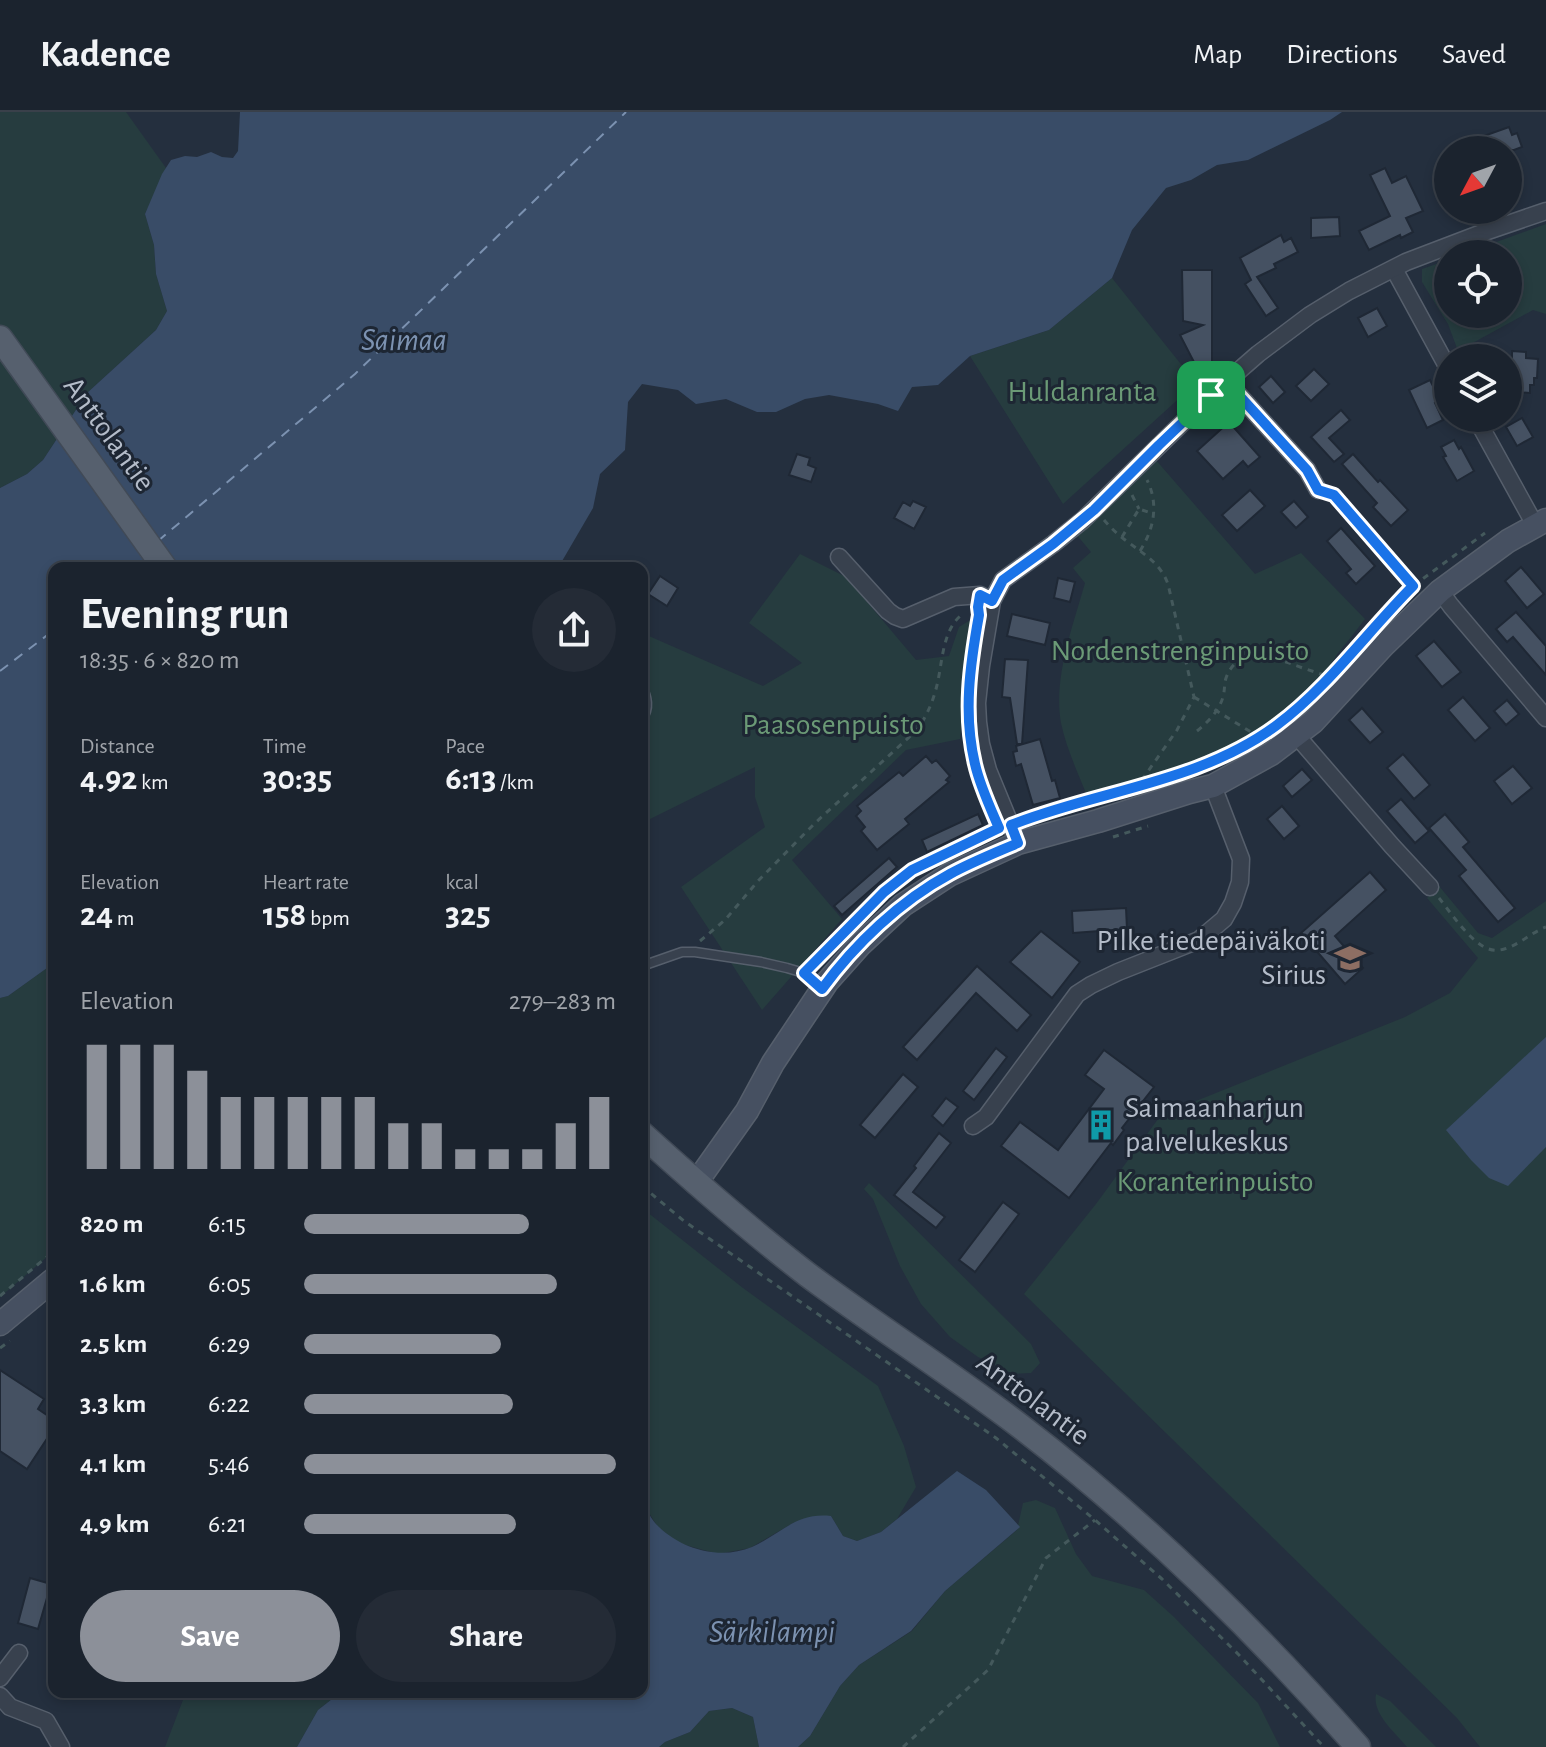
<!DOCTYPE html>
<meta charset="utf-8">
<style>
body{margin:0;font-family:"Alegreya Sans",sans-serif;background:#242b36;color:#f1f3f6;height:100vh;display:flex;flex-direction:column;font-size:30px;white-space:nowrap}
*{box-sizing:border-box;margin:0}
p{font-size:26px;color:#a0a4aa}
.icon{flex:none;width:44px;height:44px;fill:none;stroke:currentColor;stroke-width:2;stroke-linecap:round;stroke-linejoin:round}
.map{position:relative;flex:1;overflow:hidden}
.sheet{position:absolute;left:48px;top:450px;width:600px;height:1136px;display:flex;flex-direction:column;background:#1b232e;border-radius:16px;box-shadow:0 4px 12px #0003,0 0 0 2px #39404a}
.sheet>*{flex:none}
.needle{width:52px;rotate:229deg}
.controls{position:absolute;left:1434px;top:24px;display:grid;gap:16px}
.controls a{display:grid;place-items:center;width:88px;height:88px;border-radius:50%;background:#1b232e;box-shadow:0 4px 12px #0003,0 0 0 2px #39404a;font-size:40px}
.pin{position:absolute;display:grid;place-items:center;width:68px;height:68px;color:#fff;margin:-34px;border-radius:16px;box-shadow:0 4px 12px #0006}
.round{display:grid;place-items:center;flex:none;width:84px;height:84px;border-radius:42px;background:#242b36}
.head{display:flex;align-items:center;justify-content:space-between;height:136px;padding:0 32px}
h1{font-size:44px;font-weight:700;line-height:60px}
.stats{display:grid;grid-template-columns:repeat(3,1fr);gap:12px;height:136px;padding:8px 32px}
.stats div{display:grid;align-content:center}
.stats b{font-size:34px;font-weight:700}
.stats small{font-size:22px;font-weight:400}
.stats p{font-size:22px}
.chart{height:224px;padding:16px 32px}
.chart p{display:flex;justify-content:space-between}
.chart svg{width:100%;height:144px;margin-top:8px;stroke:#8c9099;stroke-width:6}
.primary-button{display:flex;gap:16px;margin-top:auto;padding:16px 32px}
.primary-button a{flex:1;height:92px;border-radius:48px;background:#8c9099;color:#fff;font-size:32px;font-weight:700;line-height:92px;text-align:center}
.primary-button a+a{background:#242b36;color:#f1f3f6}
ul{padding:0 32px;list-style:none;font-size:26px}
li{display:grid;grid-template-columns:128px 96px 1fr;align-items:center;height:60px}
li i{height:20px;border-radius:10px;background:#8c9099}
header{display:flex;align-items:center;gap:48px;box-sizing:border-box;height:112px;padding:0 40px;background:#1b232e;border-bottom:2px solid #39404a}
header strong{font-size:38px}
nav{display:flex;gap:44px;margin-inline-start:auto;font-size:28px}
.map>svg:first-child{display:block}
</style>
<header>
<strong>Kadence</strong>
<nav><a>Map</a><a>Directions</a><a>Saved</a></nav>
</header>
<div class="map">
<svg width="1546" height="1635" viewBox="0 0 1546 1635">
<rect width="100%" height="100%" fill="#242f3e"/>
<g fill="#263c3f">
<polygon points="0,0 126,0 166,56 145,102 154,133 156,162 167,199 156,218 87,281 43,348 27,362 0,376"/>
<polygon points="1546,112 1546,202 1533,198 1458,239 1448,212 1422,170 1422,157 1448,148 1448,202 1508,202 1508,142 1463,142"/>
<polygon points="1112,166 1196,271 1063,392 970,244 1049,218"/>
<path d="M 1155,347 L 1255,462 L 1301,441 L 1365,507 C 1356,519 1347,530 1338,541 C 1331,551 1326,563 1318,572 C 1253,640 1172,658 1086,681 C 1077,659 1066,635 1061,611 C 1053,566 1073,514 1085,471 L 1073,456 L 1091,440 L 1076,422 Z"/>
<polygon points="800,442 846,465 916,548 949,544 959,515 972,507 960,627 906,638 792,748 842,807 762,898 681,775 765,715 755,685 755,655 646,709 642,704 642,521 763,574 802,551 749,511"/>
<polygon points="1439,774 1478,821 1492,826 1546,789 1546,1635 1480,1635 1457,1606 1024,1182 1096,1092 1161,1003 1405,905 1450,881 1478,846 1427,786"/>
<polygon points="54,851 54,1139 0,1185 0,886 8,884"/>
<polygon points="869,1071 1031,1232 1040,1251 1031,1261 1013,1262 978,1245 950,1225 921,1192 900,1154 873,1087 864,1077"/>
<polygon points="642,1096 743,1176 878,1274 904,1334 916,1375 897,1407 881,1420 857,1429 843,1424 831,1404 793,1411 750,1436 718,1442 678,1431 657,1414 642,1389"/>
<polygon points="1036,1388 1055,1396 1076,1442 1092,1464 1144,1478 1174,1505 1258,1591 1280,1635 798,1635 810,1624 840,1574 859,1553 912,1519 945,1479 1017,1418 1023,1391"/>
<polygon points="186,1580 341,1580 318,1598 297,1635 165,1635"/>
<path d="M 1376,1582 L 1390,1589 L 1436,1635 L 1407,1635 C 1395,1620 1372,1602 1376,1582 Z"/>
<polygon points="732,1596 753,1605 759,1635 659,1635 665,1630 690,1620 709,1599"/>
</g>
<g fill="#394c67">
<polygon points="240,0 1342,0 1330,8 1248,48 1217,53 1191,68 1166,76 1132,118 1112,166 1049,218 970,244 938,273 912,275 898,299 878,292 829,283 805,287 776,300 757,300 726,287 696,292 678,278 642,272 628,290 625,338 600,362 593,396 558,456 54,456 54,851 8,884 0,886 0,376 27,362 43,348 87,281 156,218 167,199 156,162 154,133 145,102 162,62 171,48 185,44 197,45 211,40 222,45 233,46 238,39"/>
<polygon points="1546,925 1546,1035 1508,1074 1489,1066 1471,1048 1446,1018"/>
<path d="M 957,1359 L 986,1378 L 1020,1415 L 945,1479 L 911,1519 L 859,1553 L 840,1574 L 810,1624 L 798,1635 L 759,1635 L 753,1605 L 732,1596 L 709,1599 L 690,1620 L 665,1630 L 659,1635 L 297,1635 L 318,1598 L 341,1580 L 642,1580 L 642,1389 C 647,1398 652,1409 659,1415 C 683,1438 721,1448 752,1435 C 781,1422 796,1400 831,1404 L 843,1424 L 857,1429 L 881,1420 Z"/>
</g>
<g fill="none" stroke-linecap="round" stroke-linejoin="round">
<g stroke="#7c92b1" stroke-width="2" stroke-dasharray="10 8" stroke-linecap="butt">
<polyline points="158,429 355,262 626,0"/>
<polyline points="127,456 141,444"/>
<polyline points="0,559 54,518"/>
</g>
</g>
<g fill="#455162" stroke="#1f2835" stroke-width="2">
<polygon points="1509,15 1512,23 1517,21 1522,35 1514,38 1451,38 1450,36"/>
<polygon points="1385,56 1392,71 1406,64 1423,99 1406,106 1413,120 1401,126 1400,123 1369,138 1359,119 1390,104 1370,63"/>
<polygon points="1339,105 1340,124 1311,126 1311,106"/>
<polygon points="1281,123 1284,130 1291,126 1298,140 1274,152 1276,156 1257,165 1278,196 1266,204 1245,172 1251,168 1240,146"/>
<polygon points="1182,158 1212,158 1212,250 1196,254 1180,223 1203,213 1183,209"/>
<polygon points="1377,196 1387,214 1368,225 1358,206"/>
<polygon points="1512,239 1526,240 1526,246 1538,247 1537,266 1534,266 1534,273 1530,273 1530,281 1515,280 1512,275 1508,278 1508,253 1512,253"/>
<polygon points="1314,257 1329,272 1311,289 1296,274"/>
<polygon points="1271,264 1285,280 1273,291 1259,275"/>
<polygon points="1430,268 1440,288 1435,291 1443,308 1427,316 1409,278"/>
<polygon points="1341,298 1350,308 1329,326 1344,342 1334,350 1311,325"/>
<polygon points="1522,306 1533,325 1517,334 1506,315"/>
<polygon points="1229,310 1260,345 1248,355 1243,349 1223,367 1197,339"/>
<polygon points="1454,328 1459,337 1461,335 1474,359 1457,369 1443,345 1446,344 1441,335"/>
<polygon points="797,342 810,346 808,353 816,356 811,370 789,363"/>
<polygon points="1353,342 1378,370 1380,368 1408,398 1391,414 1373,395 1377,391 1342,352"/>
<polygon points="1250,378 1265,394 1237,419 1222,403"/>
<polygon points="913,389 926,395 914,417 894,406 903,390 910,394"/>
<polygon points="1294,389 1308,405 1296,416 1281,400"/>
<polygon points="1341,416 1375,454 1356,472 1346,461 1351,457 1327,429"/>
<polygon points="1521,455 1544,482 1527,496 1505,469"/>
<polygon points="660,464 678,476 667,494 648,482"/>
<polygon points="1058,466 1075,470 1070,490 1054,486"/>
<polygon points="1516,500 1546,534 1546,563 1513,525 1507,530 1496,517"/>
<polygon points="1012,502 1050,511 1045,533 1007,524"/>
<polygon points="1434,529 1461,560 1442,575 1416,544"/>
<polygon points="1005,547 1028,548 1022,632 1017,632 1010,586 1002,585"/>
<polygon points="1463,585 1490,616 1475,629 1448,598"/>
<polygon points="1507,588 1519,602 1506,613 1494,599"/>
<polygon points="1362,596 1383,620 1370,631 1349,608"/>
<polygon points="1040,627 1052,669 1055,668 1060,686 1033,693 1021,652 1016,654 1013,640 1017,639 1016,634"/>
<polygon points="1403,642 1430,673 1414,687 1387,656"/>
<polygon points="926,644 932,651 936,648 950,664 946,668 949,670 905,707 909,712 877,738 861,719 865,715 856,704 861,699 857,694 899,660 903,664"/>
<polygon points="1513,654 1532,676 1512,692 1494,669"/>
<polygon points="1302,657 1312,668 1292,685 1283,674"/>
<polygon points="1401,687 1429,719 1415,731 1387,699"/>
<polygon points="1282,694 1299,714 1284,727 1267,707"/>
<polygon points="978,702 983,713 927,740 922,728"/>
<polygon points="1445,702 1469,730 1463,735 1515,796 1498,810 1459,764 1466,758 1429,716"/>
<polygon points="889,746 897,755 842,803 834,794"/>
<polygon points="1370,760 1386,778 1335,824 1363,856 1345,872 1301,821"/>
<polygon points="1126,796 1127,817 1073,821 1072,799"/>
<polygon points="1041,819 1080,850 1052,886 1010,850"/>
<polygon points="977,854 1031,903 1017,919 976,881 917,948 903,935"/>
<polygon points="996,936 1007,945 974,988 963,979"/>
<polygon points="1104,938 1154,975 1122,1016 1124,1018 1113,1033 1111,1031 1069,1086 1001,1034 1020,1010 1058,1038 1104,977 1085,963"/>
<polygon points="903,962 918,975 875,1026 860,1013"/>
<polygon points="946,986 958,995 943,1014 932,1004"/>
<polygon points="939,1021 951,1031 913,1080 945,1105 936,1116 894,1083 916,1056 914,1054"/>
<polygon points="1003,1090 1019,1102 975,1160 959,1148"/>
<polygon points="0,1258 44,1287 38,1297 54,1308 54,1316 27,1357 0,1339"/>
<polygon points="30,1466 51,1472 38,1517 18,1511"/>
</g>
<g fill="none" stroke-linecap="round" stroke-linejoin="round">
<g stroke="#565f6c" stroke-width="11">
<g id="lane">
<path d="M 642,574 C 647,585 650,596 642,607"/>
<polyline points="642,854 682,840 695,840 761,850 787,856 804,861 821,877"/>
</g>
</g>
<g stroke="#565f6c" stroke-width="19">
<g id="street">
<polyline points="1394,157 1448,256"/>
<polyline points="1226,269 1307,358 1318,378"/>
<polyline points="1476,306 1535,413"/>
<polyline points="839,445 888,499 895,504 903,507 954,485 980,483 992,489"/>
<polyline points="1440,479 1451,494 1546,606"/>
<polyline points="1297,624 1392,734 1430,775"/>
<polyline points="1018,731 988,658 981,632 978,610 977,591 981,554 992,489 1003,468 1053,432 1083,408 1211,283 1258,242 1310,203 1349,179 1406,150 1482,121 1546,99"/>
<polyline points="973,1014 986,1005 1077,882 1091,873 1118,860 1199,828 1224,807 1233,791 1240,770 1241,747 1213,674"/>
<polyline points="0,1566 19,1541"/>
<polyline points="0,1584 10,1595 46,1609 61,1635"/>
</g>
</g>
<g stroke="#565f6c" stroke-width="25">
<g id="secondary">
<polyline points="696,1071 747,999 773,951 827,870 861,832 903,793 949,763 1018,731 1098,709 1189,680 1213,674 1271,642 1313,610 1383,534 1440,479 1508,429 1546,408"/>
<polyline points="0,1212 54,1167"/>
</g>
</g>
<g stroke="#414a57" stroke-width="27">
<g id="primary">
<polyline points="0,226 165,456"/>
<path d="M 642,1022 C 696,1071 751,1119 808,1163 C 878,1215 952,1262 1020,1314 C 1144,1409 1255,1518 1358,1635"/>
</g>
</g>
<g stroke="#44595c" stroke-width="3" stroke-dasharray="6 6" stroke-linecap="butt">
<polyline points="1331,382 1334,383 1413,474"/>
<polyline points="1132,383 1139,397"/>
<path d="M 1104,408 C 1111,416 1119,424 1128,430 C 1145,443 1160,451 1168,472 L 1194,585 L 1177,618 L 1144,665 L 1143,674"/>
<polyline points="1122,425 1139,397 1154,402"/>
<path d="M 1140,439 C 1154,417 1159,392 1147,368"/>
<polyline points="1372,517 1413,474 1485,421"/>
<polyline points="1194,585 1259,625"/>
<polyline points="1286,606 1315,578"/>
<path d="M 1197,619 C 1208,610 1219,599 1223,585 C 1225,578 1224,572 1226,566 C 1237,535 1269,544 1292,552 C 1304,557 1317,560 1328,565"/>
<polyline points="1184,660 1216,648 1270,618"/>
<polyline points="1023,708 1104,683 1142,674"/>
<polyline points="1113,725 1148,714"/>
<path d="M 1439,786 C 1452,802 1478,843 1500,838 C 1517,835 1530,821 1546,815"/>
<polyline points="852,813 884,780 912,758 997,717"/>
<path d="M 700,829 L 725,808 L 758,769 L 815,711 L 917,618 C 926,605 932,592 936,577 C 943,552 941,517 964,501"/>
<polyline points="813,854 843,822"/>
<polyline points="642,1074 684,1109 996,1326 1095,1408 1162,1467 1239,1543 1324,1635"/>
<polyline points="0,1184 54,1139"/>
<polyline points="0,1236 10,1229"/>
<polyline points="903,1635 988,1558 1046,1446 1095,1408"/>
</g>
<use href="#lane" stroke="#38414e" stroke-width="8"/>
<use href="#street" stroke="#38414e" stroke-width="16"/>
<use href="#secondary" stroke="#465061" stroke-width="22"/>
<use href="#primary" stroke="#56606e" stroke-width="24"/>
</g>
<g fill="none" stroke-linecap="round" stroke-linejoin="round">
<g stroke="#fff" stroke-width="16">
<path id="route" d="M 1226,269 L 1307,358 L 1318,378 L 1334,383 L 1413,474 C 1368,519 1328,575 1277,613 C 1199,671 1099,678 1011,713 L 1018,731 C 995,741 972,750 950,762 C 900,789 855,832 822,877 L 804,861 L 884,780 L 912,758 L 999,716 C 990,695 980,674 975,652 C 963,602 970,553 979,503 L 978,495 L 980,483 L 992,489 L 1003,468 L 1053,432 L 1094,398 L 1159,333 Z"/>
</g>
<use href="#route" stroke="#1a73e8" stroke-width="10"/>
</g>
<defs>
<g id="school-bare" transform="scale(2.4)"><path d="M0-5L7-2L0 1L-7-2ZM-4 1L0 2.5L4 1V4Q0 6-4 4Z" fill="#8d6e63" stroke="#1d2633" stroke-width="2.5" paint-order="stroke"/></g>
<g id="building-bare" transform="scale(2.4)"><path d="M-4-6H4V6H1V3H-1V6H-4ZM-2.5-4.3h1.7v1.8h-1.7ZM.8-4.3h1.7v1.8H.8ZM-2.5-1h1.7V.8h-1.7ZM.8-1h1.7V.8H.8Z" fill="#0f9aa8" stroke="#1d2633" stroke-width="2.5" paint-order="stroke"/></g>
</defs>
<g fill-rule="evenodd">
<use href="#school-bare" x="1350" y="846"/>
<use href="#building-bare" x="1101" y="1013"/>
</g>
<g text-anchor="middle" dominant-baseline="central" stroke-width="6" stroke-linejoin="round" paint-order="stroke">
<g font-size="30" fill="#6b9a76" stroke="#1d2633">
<text x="1082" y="280">Huldanranta</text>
<text x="1180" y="539">Nordenstrenginpuisto</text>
<text x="833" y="613">Paasosenpuisto</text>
<text x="1215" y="1070">Koranterinpuisto</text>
</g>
<g font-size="30" fill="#b4bcc9" stroke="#1d2633">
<text transform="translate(109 322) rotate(54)">Anttolantie</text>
<text transform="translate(1033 1287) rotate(37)">Anttolantie</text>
</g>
<g font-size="30" fill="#b4bcc9" stroke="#1d2633" text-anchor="end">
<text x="1326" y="829">Pilke tiedepäiväkoti<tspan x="1326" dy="34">Sirius</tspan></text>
<text x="1125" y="996" text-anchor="start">Saimaanharjun<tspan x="1125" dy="34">palvelukeskus</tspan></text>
</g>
<g font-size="32" font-style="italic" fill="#7c92b1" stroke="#1d2633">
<text x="404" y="228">Saimaa</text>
<text x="772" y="1520">Särkilampi</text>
</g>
</g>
</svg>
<div class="controls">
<a><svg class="needle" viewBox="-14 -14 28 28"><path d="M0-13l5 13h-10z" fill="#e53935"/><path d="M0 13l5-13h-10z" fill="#a0a4aa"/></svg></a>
<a><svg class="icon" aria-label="locate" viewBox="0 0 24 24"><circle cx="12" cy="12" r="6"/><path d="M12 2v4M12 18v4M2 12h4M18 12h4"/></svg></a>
<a><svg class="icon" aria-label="layers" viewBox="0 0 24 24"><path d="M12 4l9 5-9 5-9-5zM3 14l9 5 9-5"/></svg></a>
</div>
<div class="pin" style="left:1211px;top:283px;background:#1e9e55"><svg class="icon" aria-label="arrive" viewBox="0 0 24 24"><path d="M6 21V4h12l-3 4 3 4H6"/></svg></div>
<section class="sheet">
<div class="head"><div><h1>Evening run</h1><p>18:35 · 6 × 820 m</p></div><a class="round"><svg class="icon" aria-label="share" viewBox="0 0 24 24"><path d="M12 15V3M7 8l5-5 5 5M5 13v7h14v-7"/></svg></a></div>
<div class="stats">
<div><p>Distance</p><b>4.92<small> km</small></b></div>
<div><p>Time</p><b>30:35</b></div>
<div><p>Pace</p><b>6:13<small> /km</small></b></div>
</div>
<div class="stats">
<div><p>Elevation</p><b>24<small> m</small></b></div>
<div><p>Heart rate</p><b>158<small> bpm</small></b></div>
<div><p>kcal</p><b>325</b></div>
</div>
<div class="chart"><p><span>Elevation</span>279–283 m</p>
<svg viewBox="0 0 160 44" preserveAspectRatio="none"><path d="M5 44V6M15 44V6M25 44V6M35 44V14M45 44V22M55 44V22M65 44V22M75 44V22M85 44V22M95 44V30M105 44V30M115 44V38M125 44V38M135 44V38M145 44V30M155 44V22"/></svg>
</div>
<ul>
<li><b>820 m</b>6:15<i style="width:72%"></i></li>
<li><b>1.6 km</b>6:05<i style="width:81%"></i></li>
<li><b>2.5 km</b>6:29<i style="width:63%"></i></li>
<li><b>3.3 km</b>6:22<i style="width:67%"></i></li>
<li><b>4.1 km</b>5:46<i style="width:100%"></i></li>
<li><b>4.9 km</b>6:21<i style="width:68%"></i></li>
</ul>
<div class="primary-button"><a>Save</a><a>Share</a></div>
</section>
</div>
